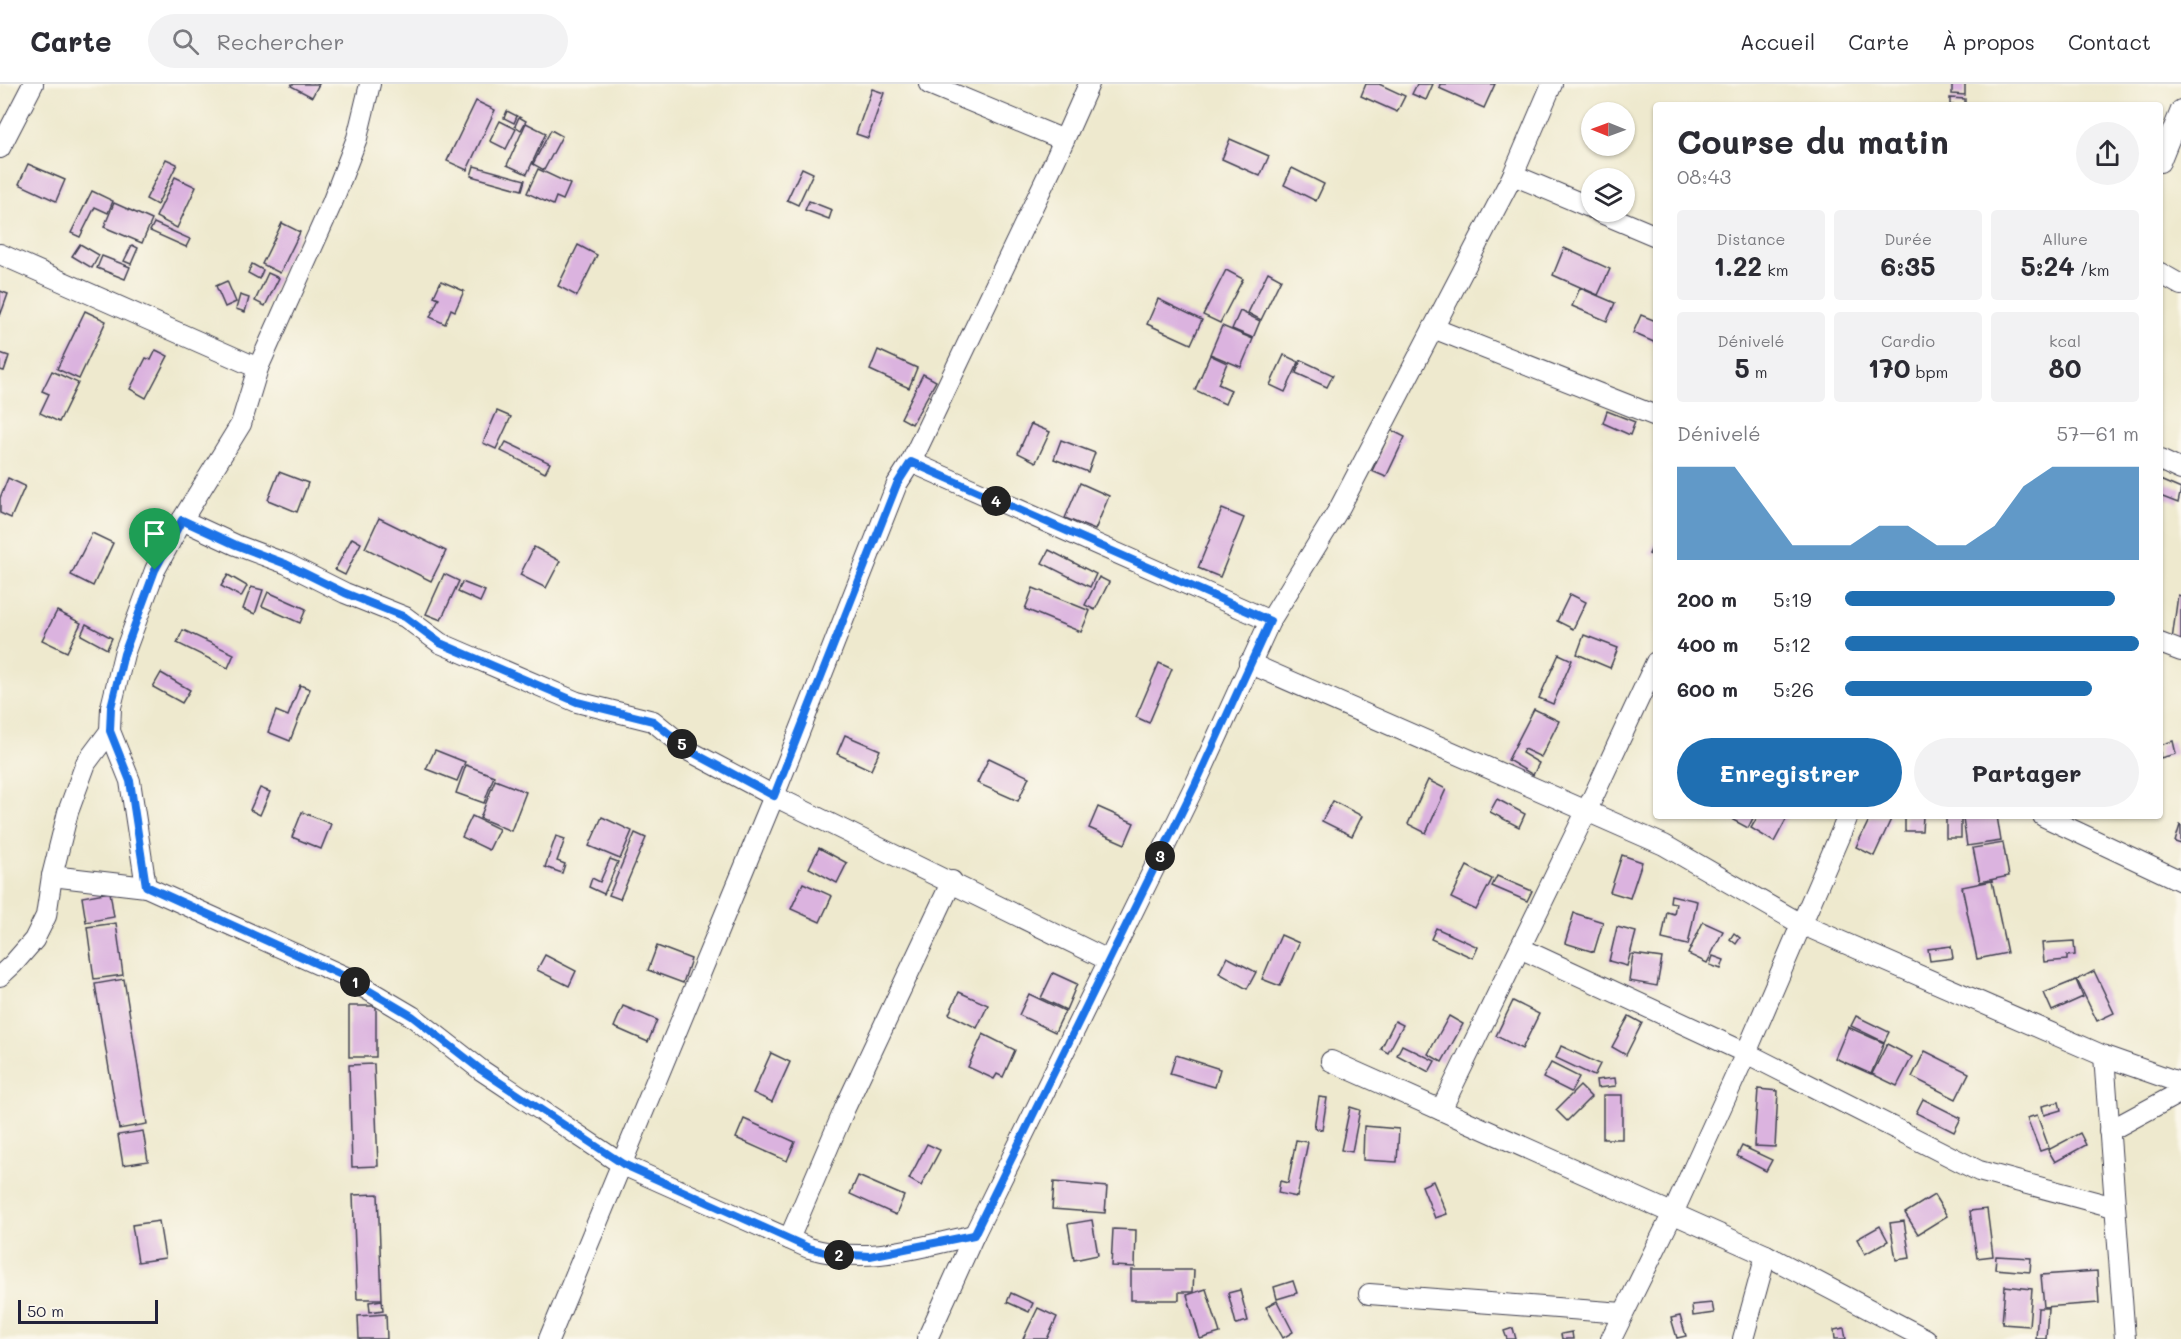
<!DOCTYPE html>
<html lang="fr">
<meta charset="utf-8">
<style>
body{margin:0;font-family:Mali,sans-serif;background:#f2f2f3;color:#2b2b33;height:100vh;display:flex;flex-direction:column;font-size:22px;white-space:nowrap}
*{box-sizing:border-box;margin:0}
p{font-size:20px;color:#7c7c81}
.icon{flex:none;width:33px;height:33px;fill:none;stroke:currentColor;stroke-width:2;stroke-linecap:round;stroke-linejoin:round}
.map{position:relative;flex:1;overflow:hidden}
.side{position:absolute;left:1653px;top:18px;width:510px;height:717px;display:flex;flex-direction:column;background:#fff;border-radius:6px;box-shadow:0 2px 4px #0004}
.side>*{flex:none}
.needle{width:39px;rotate:271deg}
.buttons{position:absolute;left:1581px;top:18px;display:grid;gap:12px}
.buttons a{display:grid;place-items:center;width:54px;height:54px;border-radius:50%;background:#fff;box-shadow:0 2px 4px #0004;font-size:30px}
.scale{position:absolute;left:18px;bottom:15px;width:140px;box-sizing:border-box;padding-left:6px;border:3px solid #22223b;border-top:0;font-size:16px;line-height:21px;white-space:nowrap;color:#22223b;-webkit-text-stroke:4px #fbf7ec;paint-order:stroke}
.pin{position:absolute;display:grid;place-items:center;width:51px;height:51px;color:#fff;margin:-62px -26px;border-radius:50% 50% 50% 0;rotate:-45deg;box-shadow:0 0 6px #0007}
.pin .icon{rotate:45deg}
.km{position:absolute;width:30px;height:30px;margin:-15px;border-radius:50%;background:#222;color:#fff;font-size:16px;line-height:30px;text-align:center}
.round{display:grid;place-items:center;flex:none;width:63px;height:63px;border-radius:32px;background:#f2f2f3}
.summary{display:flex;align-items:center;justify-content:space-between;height:102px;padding:0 24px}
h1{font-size:33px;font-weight:800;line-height:45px}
.stats{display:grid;grid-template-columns:repeat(3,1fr);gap:9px;height:102px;padding:6px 24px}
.stats div{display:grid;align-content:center;border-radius:6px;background:#f2f2f3;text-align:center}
.stats b{font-size:26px;font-weight:800}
.stats small{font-size:16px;font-weight:400}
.stats p{font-size:16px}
.chart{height:168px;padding:12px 24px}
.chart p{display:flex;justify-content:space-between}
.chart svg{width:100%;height:108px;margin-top:6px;fill:#1f6fb2;opacity:.7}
.primary-button{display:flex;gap:12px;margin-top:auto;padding:12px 24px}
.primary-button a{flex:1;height:69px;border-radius:36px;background:#1f6fb2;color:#fff;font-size:24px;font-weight:800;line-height:69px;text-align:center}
.primary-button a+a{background:#f2f2f3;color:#2b2b33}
ul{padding:0 24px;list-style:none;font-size:20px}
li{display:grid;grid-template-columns:96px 72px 1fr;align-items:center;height:45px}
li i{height:15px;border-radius:8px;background:#1f6fb2}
header{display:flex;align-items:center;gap:36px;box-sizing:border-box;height:84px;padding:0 30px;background:#fff;border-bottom:2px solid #e1e1e2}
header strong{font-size:28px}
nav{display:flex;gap:33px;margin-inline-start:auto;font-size:21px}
.search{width:420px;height:54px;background:#f2f2f3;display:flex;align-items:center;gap:15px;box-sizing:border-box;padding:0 21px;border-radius:33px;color:#7c7c81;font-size:22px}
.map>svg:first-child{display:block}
</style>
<header>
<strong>Carte</strong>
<div class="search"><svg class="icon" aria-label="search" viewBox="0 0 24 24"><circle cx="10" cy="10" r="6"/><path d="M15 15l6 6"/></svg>Rechercher</div>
<nav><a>Accueil</a><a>Carte</a><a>À propos</a><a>Contact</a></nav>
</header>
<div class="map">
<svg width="2181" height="1255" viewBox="0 0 2181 1255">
<rect width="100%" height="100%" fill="#fbf7ec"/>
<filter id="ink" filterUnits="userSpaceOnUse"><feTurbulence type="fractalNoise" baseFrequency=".0167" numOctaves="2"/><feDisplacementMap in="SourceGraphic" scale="12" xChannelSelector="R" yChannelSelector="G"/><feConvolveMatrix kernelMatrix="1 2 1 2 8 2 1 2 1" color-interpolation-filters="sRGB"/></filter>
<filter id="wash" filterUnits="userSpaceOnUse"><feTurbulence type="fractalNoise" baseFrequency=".008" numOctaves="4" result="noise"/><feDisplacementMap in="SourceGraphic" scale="24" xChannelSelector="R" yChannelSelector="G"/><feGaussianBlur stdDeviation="1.35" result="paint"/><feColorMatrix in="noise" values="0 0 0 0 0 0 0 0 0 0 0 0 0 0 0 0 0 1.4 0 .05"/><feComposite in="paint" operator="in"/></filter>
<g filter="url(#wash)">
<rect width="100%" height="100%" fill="#eee9ce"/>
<g id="blocks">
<g fill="#dbb3df">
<polygon points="292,0 319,0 312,13 291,2"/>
<polygon points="1366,0 1379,0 1405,12 1397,28 1361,12"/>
<polygon points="1417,0 1433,0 1426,16 1412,10"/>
<polygon points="1440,0 1495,0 1484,24 1439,4"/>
<polygon points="1952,0 1965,0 1965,11 1952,10"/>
<polygon points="872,5 884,9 868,54 856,50"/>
<polygon points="1950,14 1965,15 1965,21 1950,21"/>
<polygon points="476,17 495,26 467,86 447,77"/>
<polygon points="507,27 517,32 514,39 504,34"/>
<polygon points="519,33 526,37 521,46 515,42"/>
<polygon points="500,37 516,45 506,65 490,57"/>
<polygon points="526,39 546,49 527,90 507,81"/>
<polygon points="551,46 562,52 544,86 533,80"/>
<polygon points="1230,55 1269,72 1260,92 1222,75"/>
<polygon points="166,75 177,80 157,121 146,115"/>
<polygon points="28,80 65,96 56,117 19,100"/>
<polygon points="474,82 525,96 522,106 471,92"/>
<polygon points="802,84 813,89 798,121 787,116"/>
<polygon points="1292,84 1324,100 1316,117 1284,101"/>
<polygon points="538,85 570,100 563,116 556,113 553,121 527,109"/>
<polygon points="175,93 196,103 177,144 156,133"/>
<polygon points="92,107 113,117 108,129 95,123 80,153 71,149"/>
<polygon points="809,117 832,126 829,135 805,126"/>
<polygon points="114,119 152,136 142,159 104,143"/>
<polygon points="154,139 190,155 186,163 150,147"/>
<polygon points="282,139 300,148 280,189 262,180"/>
<polygon points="80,160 99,171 92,184 72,172"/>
<polygon points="132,161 138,164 131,180 124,177"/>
<polygon points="578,161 597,171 577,212 558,202"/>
<polygon points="1564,164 1610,185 1598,211 1553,191"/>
<polygon points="102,172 130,183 125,195 97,184"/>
<polygon points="252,180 263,186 259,195 248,189"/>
<polygon points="1226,186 1243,195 1220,239 1203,231"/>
<polygon points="1268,188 1281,195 1261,236 1248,229"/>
<polygon points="268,189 279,194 265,222 255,217"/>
<polygon points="227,197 236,218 225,223 216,202"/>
<polygon points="441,197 464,207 455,227 451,225 445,240 430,233 439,214 434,212"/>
<polygon points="1580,204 1615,219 1607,237 1572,222"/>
<polygon points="0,207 8,210 0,232"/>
<polygon points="240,211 249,214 245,228 236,225"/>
<polygon points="1158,215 1202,236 1191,260 1147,240"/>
<polygon points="85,227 106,237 79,295 57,285"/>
<polygon points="1240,227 1260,237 1253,254 1232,245"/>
<polygon points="1641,231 1656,237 1656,259 1633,249"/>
<polygon points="1222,242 1253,255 1241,283 1210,270"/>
<polygon points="156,266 168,272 146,314 130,305 146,274 151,276"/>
<polygon points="878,266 917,284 909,304 870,286"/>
<polygon points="0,269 9,272 4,287 0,286"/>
<polygon points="1210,271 1227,279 1218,300 1231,306 1225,320 1195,306"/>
<polygon points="1284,271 1299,278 1285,308 1270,301"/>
<polygon points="1301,276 1333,291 1327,303 1296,289"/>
<polygon points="52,287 78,299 59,338 40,329 49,310 42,307"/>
<polygon points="923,290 936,297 912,340 901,334"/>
<polygon points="497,327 511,333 496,365 483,359"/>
<polygon points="1607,327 1635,338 1630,351 1603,339"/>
<polygon points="1031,340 1050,348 1036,378 1018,369"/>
<polygon points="1391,346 1405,353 1386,393 1372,387"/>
<polygon points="1061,356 1095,369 1088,388 1054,375"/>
<polygon points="506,358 550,379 545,389 501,367"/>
<polygon points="279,388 308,399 297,428 268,416"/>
<polygon points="8,394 25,402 11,434 0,429 0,414"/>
<polygon points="2160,396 2181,405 2178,419 2160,412"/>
<polygon points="1080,399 1109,412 1095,446 1065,434"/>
<polygon points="1222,425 1244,434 1220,493 1198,484"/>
<polygon points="379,434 446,467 431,497 365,464"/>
<polygon points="92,449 113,459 93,502 71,491"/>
<polygon points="352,454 361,459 345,491 335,486"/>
<polygon points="1656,455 1656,473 1649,470"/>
<polygon points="534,463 560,477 546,504 520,491"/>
<polygon points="1049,466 1096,490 1090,503 1042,479"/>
<polygon points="444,490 459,497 441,536 426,530"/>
<polygon points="228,491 247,502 241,513 221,502"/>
<polygon points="1099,493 1109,498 1095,526 1085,521"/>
<polygon points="462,498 485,507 480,518 458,508"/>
<polygon points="251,503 263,506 255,530 243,525"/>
<polygon points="1033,504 1090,527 1081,548 1025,525"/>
<polygon points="268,508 306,525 300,539 262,522"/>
<polygon points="1570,510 1586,518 1573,545 1557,537"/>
<polygon points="2178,511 2181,512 2181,557 2172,556"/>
<polygon points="57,527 81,539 67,568 42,556"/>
<polygon points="86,540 112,554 107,565 81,551"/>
<polygon points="183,546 234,570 228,584 177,559"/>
<polygon points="1584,551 1618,564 1610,584 1577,570"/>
<polygon points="1559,570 1572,576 1553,620 1539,614"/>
<polygon points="1159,579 1172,585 1149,639 1136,633"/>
<polygon points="161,589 190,606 182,619 153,603"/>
<polygon points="300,601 310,605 290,657 268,648 276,627 288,632"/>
<polygon points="1534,625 1559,637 1541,673 1524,665 1522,669 1539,679 1533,691 1508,676"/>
<polygon points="845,651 880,666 871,686 837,670"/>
<polygon points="2173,657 2176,670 2160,674 2160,661"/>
<polygon points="435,666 465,678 457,697 426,685"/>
<polygon points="989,674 1029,693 1018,717 977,699"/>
<polygon points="466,681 494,692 484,719 456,709"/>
<polygon points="495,696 526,708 511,747 480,734"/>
<polygon points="1428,696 1446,705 1426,749 1408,740"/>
<polygon points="260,704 270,708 260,731 250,726"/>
<polygon points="1497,715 1525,730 1519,743 1490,728"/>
<polygon points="1333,717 1362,732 1352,752 1322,737"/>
<polygon points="1098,723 1134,739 1125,760 1089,744"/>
<polygon points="302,728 331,740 321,765 292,753"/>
<polygon points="472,732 499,745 489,766 462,753"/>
<polygon points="1735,732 1754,732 1748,744 1733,736"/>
<polygon points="1758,732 1788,732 1774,758 1751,744"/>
<polygon points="1871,732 1892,733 1874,772 1856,763"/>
<polygon points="1905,732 1923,732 1922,747 1905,747"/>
<rect x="1946" y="732" width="15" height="22"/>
<polygon points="1974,732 1997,732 2001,757 1967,762 1963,734"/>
<polygon points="602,733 632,747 620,775 589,762"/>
<polygon points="2180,741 2181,741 2181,760 2175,758"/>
<polygon points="635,749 646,754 620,815 609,811"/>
<polygon points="556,752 565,755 557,777 565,780 562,789 545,783"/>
<polygon points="2003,759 2009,792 1980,798 1973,764"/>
<polygon points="819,764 847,779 837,799 809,784"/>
<polygon points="1622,771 1642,778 1630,814 1610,808"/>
<polygon points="610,775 618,778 604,810 589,803 592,794 600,798"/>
<polygon points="1467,782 1492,795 1476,826 1451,814"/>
<polygon points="1497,792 1532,807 1527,817 1492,802"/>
<polygon points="1992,797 2007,869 1977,875 1962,803"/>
<polygon points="803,799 832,812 820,838 791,825"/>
<polygon points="110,808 114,833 86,838 82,813"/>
<polygon points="1671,811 1697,817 1688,861 1662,855 1667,828 1674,830 1676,819 1670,818"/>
<polygon points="1574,829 1603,838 1594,868 1565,859"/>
<polygon points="1703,838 1723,847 1707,879 1688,870"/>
<polygon points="116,839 123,891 94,895 87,843"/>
<polygon points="1617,843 1636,848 1627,882 1609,877"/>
<polygon points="1436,844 1478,863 1473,874 1431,855"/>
<polygon points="1734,849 1740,854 1736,860 1730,855"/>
<polygon points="1281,851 1299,859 1280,902 1262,895"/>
<polygon points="2074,857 2075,871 2067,872 2067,876 2044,878 2042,859"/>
<polygon points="657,862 691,875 683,899 648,886"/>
<polygon points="1951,862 1953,874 1930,877 1928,865"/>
<polygon points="1633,870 1662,874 1657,902 1629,897"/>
<polygon points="545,871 576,887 569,902 537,886"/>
<polygon points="1713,872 1724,876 1721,885 1710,881"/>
<polygon points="1227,873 1256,888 1247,905 1219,889"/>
<polygon points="2094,887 2114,929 2097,937 2077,896"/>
<polygon points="1053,889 1077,900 1066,926 1041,914"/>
<polygon points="124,895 147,1040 119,1045 95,900"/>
<polygon points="2076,896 2083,913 2052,927 2044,909"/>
<polygon points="959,908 988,921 977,944 949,930"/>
<polygon points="1029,910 1065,927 1055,948 1019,931"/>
<polygon points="1513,917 1539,930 1522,965 1496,952"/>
<rect x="349" y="922" width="27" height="51"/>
<polygon points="623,922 657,936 648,958 614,943"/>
<polygon points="1449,932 1463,940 1442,978 1428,970"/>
<polygon points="1629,932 1642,939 1626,971 1612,963"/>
<polygon points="1856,932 1889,948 1884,958 1851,942"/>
<polygon points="1395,937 1403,941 1388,969 1381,965"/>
<polygon points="1848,943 1884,959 1871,990 1835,974"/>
<polygon points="983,950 1015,966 1003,993 997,990 994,995 968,983"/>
<polygon points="1887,960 1912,973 1897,1002 1872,990"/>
<polygon points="1402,961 1435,977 1429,988 1397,971"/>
<polygon points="1561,962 1600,980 1594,992 1556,974"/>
<polygon points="1925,967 1969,989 1956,1015 1912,993"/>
<polygon points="771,969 790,978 772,1018 753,1009"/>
<polygon points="1176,971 1220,985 1215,1003 1170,990"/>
<polygon points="1551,979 1579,993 1571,1008 1543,994"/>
<polygon points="374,980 378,1082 352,1083 349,981"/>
<polygon points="1615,994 1616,1002 1597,1004 1596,996"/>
<polygon points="1580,1002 1591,1013 1567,1037 1556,1026"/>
<polygon points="1758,1005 1778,1007 1775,1063 1754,1062"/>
<rect x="1603" y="1011" width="19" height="44"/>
<polygon points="1319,1013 1327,1014 1322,1046 1314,1044"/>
<polygon points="1923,1015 1961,1034 1954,1048 1916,1029"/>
<polygon points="2059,1018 2061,1026 2044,1031 2042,1022"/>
<polygon points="1350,1023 1360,1026 1352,1068 1341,1066"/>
<polygon points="2037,1031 2049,1064 2040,1067 2027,1034"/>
<polygon points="744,1035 795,1058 787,1077 736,1054"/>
<polygon points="1364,1042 1399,1045 1397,1078 1363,1076"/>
<polygon points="143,1047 148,1077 123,1081 118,1051"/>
<polygon points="2080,1049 2086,1061 2055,1078 2048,1066"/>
<polygon points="1296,1056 1308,1058 1297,1113 1278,1109 1280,1097 1288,1099"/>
<polygon points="927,1060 940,1066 921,1102 909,1095"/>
<polygon points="1742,1062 1772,1076 1766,1087 1737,1072"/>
<polygon points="858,1092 904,1112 896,1131 850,1110"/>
<polygon points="1433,1097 1447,1130 1435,1134 1422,1102"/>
<polygon points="1054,1098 1107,1103 1105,1129 1052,1125"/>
<polygon points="378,1110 382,1215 357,1215 353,1111"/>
<polygon points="1934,1111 1947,1132 1918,1150 1905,1129"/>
<polygon points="1987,1125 1993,1172 1977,1174 1970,1127"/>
<polygon points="1092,1136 1098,1171 1074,1176 1068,1140"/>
<polygon points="159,1137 165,1174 138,1178 132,1141"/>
<polygon points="1904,1137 1910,1174 1896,1176 1890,1139"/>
<polygon points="1880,1142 1888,1157 1865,1170 1857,1155"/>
<polygon points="1113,1145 1136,1146 1135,1183 1111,1182"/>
<polygon points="1996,1172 2031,1174 2030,1188 1995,1185"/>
<polygon points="1131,1186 1194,1186 1193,1208 1179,1208 1179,1216 1131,1216"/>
<polygon points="2097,1187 2099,1219 2044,1223 2041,1191"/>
<polygon points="1293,1197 1297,1209 1277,1215 1274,1203"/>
<polygon points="2005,1202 2032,1205 2029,1242 2002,1240"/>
<polygon points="1206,1205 1220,1249 1200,1255 1187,1211"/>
<polygon points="1240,1206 1248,1237 1236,1240 1228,1209"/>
<polygon points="1011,1209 1033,1219 1029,1228 1007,1218"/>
<polygon points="382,1216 383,1226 370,1228 369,1218"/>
<polygon points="1277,1217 1293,1248 1283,1254 1266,1223"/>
<polygon points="1712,1219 1714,1229 1693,1232 1692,1221"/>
<polygon points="1038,1224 1057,1233 1047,1255 1023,1255"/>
<polygon points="2038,1224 2048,1224 2046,1255 2036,1255"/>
<polygon points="386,1230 387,1255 359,1255 358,1232"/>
<polygon points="1680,1232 1686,1252 1677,1254 1671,1234"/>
<polygon points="1513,1244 1516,1255 1507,1255 1504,1247"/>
<polygon points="1844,1244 1846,1255 1835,1255 1834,1246"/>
<polygon points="1572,1248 1573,1255 1562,1255 1561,1250"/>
</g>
</g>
</g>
<g filter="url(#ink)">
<use href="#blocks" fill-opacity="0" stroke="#414051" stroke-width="1.5"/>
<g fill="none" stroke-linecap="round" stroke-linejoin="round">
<g stroke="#414051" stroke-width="22">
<g id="minor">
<path d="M 370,0 L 357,54 L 332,119 L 258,284 L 241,340 L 182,436 L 155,486 L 124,570 L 111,623 L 110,647 L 130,697 L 146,803 L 346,893 L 412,932 L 481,986 L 623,1081 L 809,1164 C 867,1181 916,1164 974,1151"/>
<polyline points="929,0 1064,56"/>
<polyline points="0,64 33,0"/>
<polyline points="2160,78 2181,26"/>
<polyline points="1513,91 1592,124"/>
<polyline points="1599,128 1656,152"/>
<polyline points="0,170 258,284"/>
<polyline points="2160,189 2181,201"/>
<polyline points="1433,244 1656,332"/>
<polyline points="2160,376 2181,386"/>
<polyline points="911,378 1270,537"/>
<polyline points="182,436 236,461 287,480 345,509 405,533 440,559 577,618 653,637 691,668 774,712 1108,876"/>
<polyline points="2160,559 2181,567"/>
<polyline points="1249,579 1664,761 1801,840 2104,972 2181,999"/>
<polyline points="2043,732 2181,797"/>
<polyline points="52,792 146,803"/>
<polyline points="1520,864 1746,969 1979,1087 2114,1123"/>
<polyline points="0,892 13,880 34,856 46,832 52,792 68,728 86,679 110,647"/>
<polyline points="2104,972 2125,1255"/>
<polyline points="1331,977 1766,1171 1926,1255"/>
<polyline points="1441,1026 1587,726 1656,578"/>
<polyline points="2109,1047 2181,1008"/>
<polyline points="789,1155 845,1024 952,797"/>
<polyline points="1369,1210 1623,1229"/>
<polyline points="549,1255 774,712 897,400 911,378 1056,74 1089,0"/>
<polyline points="927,1255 974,1151 1196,699 1270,537 1339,425 1513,91 1552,0"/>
<polyline points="1611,1255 1673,1129 1746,969 1848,732"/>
<polyline points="1743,1255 1766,1171"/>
</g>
</g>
<use href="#minor" stroke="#fff" stroke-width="20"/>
</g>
</g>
<g fill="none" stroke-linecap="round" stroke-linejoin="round" filter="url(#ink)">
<g stroke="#fff" stroke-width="12">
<polygon id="route" points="911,378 1270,537 1196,699 974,1151 870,1172 832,1170 809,1164 623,1080 481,986 412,932 346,893 146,802 130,697 110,647 111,623 124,570 155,486 182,436 236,461 286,480 345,509 405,533 440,559 577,618 653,637 692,668 774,712 897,400"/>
</g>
<use href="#route" stroke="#1a73e8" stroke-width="8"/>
</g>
</svg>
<div class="buttons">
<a><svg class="needle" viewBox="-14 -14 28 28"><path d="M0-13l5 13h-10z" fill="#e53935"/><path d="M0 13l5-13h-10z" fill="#7c7c81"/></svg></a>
<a><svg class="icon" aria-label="layers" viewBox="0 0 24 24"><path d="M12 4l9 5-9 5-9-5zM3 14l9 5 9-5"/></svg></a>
</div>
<div class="scale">50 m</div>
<div class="pin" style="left:155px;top:486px;background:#1e9e55"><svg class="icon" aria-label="arrive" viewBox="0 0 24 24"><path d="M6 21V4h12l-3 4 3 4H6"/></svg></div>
<b class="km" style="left:355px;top:898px">1</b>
<b class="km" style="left:839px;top:1171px">2</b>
<b class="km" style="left:1160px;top:772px">3</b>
<b class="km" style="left:996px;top:417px">4</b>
<b class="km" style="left:682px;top:660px">5</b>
<section class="side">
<div class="summary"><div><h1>Course du matin</h1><p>08:43</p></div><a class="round"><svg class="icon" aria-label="share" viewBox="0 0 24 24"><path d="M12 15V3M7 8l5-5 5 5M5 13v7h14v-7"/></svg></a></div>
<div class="stats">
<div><p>Distance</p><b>1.22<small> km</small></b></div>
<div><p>Durée</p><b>6:35</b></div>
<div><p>Allure</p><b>5:24<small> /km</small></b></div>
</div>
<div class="stats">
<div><p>Dénivelé</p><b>5<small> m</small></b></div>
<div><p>Cardio</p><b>170<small> bpm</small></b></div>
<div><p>kcal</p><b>80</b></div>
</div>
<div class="chart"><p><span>Dénivelé</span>57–61 m</p>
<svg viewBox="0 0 160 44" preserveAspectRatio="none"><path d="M0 44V6L10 6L20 6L30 22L40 38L50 38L60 38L70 30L80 30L90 38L100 38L110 30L120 14L130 6L140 6L150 6L160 6V44z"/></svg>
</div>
<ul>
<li><b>200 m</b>5:19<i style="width:92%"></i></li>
<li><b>400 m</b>5:12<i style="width:100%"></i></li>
<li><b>600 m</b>5:26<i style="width:84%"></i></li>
</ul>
<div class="primary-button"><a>Enregistrer</a><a>Partager</a></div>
</section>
</div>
